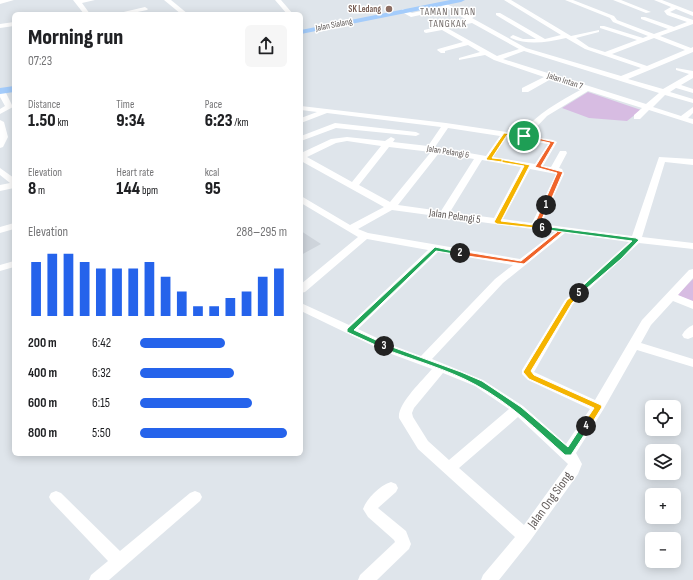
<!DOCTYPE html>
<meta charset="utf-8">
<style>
body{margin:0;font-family:"Sofia Sans Condensed",sans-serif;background:#f6f6f6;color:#202124;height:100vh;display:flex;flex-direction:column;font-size:15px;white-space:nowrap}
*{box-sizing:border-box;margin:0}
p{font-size:13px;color:#757577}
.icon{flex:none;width:22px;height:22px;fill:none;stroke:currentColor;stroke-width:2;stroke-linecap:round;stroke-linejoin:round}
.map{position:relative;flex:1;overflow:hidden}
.drawer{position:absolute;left:12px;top:12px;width:291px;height:444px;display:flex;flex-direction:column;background:#fff;border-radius:6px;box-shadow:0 2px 10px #0003}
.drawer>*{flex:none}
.buttons{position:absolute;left:645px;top:400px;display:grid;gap:8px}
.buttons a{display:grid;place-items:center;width:36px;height:36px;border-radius:6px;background:#fff;box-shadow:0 2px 10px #0003;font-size:20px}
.pin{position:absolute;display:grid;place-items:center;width:34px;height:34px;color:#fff;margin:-17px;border:2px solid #fff;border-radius:50%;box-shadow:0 1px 4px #0007}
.km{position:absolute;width:20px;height:20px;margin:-10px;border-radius:50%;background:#222;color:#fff;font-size:11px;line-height:20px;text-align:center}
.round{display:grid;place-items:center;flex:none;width:42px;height:42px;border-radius:6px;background:#f6f6f6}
.head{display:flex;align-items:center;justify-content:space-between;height:68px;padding:0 16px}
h1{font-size:22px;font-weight:800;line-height:30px}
.figures{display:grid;grid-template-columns:repeat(3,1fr);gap:6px;height:68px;padding:4px 16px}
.figures div{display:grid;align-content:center}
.figures b{font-size:17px;font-weight:800}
.figures small{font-size:11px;font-weight:400}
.figures p{font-size:11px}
.chart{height:112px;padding:8px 16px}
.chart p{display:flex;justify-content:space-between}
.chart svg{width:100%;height:72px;margin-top:4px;stroke:#2563eb;stroke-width:6}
ul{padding:0 16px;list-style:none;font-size:13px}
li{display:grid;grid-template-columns:64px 48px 1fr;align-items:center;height:30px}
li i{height:10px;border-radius:5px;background:#2563eb}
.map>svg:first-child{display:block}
</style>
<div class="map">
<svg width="693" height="580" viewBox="0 0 693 580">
<rect width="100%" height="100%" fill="#dfe5eb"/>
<polygon fill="#ced4db" points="301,231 321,244 301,255"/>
<g fill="#d7bce2">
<polygon points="588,92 641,110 627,121 589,118 562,108"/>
<polygon points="693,279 693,302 677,295"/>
</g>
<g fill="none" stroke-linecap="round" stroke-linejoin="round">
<g fill="#fff" fill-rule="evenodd">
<polygon points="0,0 14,0 0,4"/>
<polygon points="73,0 95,0 82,3 90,14 84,14"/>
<polygon points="164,0 171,0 188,14 181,14"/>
<polygon points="275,0 281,0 293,14 287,14"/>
<path d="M 504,0 L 511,0 L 571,36 L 599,30 L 599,32 L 576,38 L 589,47 L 605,52 L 637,40 L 600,28 L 600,26 L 604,26 L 643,38 L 648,36 L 613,22 L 610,18 L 565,0 L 573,0 L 614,16 L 617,20 L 654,34 L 668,29 L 641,19 L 641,17 L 645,17 L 674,27 L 687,22 L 667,15 L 664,11 L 671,7 L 654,0 L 662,0 L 693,12 L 693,16 L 676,9 L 670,12 L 693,20 L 693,24 L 660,36 L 691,48 L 693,47 L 693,52 L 628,79 L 663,89 L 689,74 L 676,70 L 676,68 L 693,71 L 693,78 L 681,85 L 693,89 L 693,93 L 676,88 L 670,92 L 693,99 L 693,103 L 665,95 L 653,107 L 681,116 L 693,107 L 693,113 L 688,118 L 693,119 L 693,124 L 649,110 L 640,119 L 634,119 L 634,115 L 642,108 L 588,91 L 547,116 L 528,136 L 553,140 L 557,142 L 543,166 L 551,167 L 560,151 L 566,151 L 567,153 L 559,168 L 562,169 L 564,174 L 541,224 L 632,236 L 659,157 L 693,159 L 693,165 L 665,162 L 642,237 L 693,243 L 693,249 L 639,243 L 573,304 L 534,372 L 595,400 L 642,320 L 689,270 L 693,269 L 693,278 L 678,295 L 693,301 L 693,309 L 673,301 L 651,325 L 641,343 L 693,359 L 693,367 L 637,350 L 603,410 L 576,453 L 582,464 L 578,474 L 530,541 L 499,580 L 481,580 L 483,575 L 515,537 L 418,449 L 399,418 C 397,404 423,380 432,369 L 386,352 L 301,311 L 301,303 L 349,325 L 428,250 L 367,239 L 305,292 L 301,293 L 301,284 L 358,237 L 301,203 L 301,196 L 350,225 L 384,207 L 301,161 L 301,153 L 331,139 L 347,137 L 385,141 L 391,137 L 395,139 L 393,142 L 428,146 L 441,127 L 327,113 L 301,123 L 301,118 L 317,112 L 301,110 L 301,106 L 446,123 L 521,134 C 537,113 559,102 582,89 L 551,79 L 528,92 L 522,92 L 522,88 L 544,77 L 494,60 L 485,55 L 459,60 L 459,58 L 480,52 L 468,45 L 445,51 L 445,53 L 441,53 L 437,50 L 438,49 L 463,42 L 442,30 L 426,33 L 424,32 L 424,30 L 467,20 L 448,9 L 411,17 L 400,11 L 403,9 L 412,13 L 443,6 L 440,4 L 443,2 L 462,12 L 462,10 L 474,7 L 474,9 L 469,11 L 476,16 L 472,18 L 526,48 L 621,76 L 641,68 L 585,49 L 566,38 C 547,42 529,46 511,38 L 510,37 L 513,35 L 523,39 L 536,39 L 496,15 L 496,13 L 500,13 L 545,39 L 561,35 ZM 472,23 L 519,49 L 497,56 L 447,28 ZM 654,38 L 685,50 L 647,66 L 612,54 ZM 524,51 L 659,93 L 646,104 L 503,59 ZM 448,128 L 500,136 L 486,156 L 435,147 ZM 507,137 L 548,144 L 535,164 L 493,157 ZM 347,141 L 381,146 L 352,182 L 307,157 L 336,143 ZM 389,147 L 431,152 L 390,202 L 359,185 ZM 439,153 L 474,159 L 441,211 L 398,205 ZM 482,160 L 521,167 L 494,218 L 450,212 ZM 530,169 L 556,174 L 532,223 L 503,219 ZM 392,210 L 555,232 L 520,259 L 368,233 L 358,229 ZM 565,233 L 629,242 L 565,300 L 522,370 L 522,374 L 528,380 L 590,409 L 566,444 L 523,406 L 483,380 L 432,359 L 503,283 ZM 438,252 L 513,265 L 495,279 L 421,356 L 394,346 L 358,329 ZM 443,373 L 475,386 L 509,409 L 449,460 L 428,441 L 413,417 L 412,413 L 414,408 ZM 518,417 L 568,464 L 524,525 L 459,468 Z"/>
<polygon points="613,0 621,0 651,12 646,13"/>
<polygon points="145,7 148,9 147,10 128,14 115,14"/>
<polygon points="14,22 14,26 0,28 0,24"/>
<polygon points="0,89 4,89 13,107 0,114 0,109 5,106 0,97"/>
<polygon points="0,120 4,122 8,137 3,147 0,148"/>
<polygon points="335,123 416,132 420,134 416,136 336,128 301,141 301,136"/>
<polygon points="0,168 14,178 14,188 0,191 0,185 10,183 0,175"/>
<polygon points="14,223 14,229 0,233 0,227"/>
<polygon points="14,261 14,267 0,271 0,265"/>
<path d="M 693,325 L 693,337 L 688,339 L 684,338 L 682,335 C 685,330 688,327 693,325 Z"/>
<path d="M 391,482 L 396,484 L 398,488 L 396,492 L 378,508 L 406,531 L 411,544 L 409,549 L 377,580 L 358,580 L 360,575 L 395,542 L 394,540 L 368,517 L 363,509 C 367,498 379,486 391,482 Z"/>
<polygon points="56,491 61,493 120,551 190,493 195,491 200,493 202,497 200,501 109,580 89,580 91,575 108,561 51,501 49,497 51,493"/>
</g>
<g fill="#a4ccfb" fill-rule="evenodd">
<polygon points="450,0 465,0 461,2 301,34 301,30"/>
<polygon points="14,86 14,92 0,94 0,88"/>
</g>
</g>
<polygon fill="#f0652b" stroke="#fff" points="524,135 555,142 541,166 563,172 548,207 543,205 557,173 535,167 550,143 522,137"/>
<polygon fill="#f0652b" stroke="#fff" points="546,204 548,205 539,226 562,229 565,230 524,264 460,255 457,253 460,251 521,261 557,232 533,227 543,205"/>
<polygon fill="#22a559" stroke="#fff" points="435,247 463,253 460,255 436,251 354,330 387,345 387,348 382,348 347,332 347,329"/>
<path fill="#22a559" stroke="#fff" d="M 384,344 L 461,372 L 482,381 L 521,407 L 568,447 L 583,424 L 586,423 L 590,426 L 571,455 L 565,455 C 537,430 510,403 476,385 C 447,369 413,360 382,348 L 381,346 Z"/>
<polygon fill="#f5b400" stroke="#fff" points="579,291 582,293 572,303 531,371 534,375 601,405 602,407 589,428 586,429 582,426 594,408 529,379 523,372 567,300"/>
<polygon fill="#22a559" stroke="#fff" points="542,226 636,238 639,240 621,259 579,295 576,295 576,292 632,241 540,229 540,227"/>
<polygon fill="#f5b400" stroke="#fff" points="499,159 530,165 501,221 542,226 545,227 545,229 497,224 494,222 524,166 499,162"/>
<polygon fill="#f5b400" stroke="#fff" points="504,133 527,136 524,138 507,135 492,158 502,159 502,162 487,160 486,159"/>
<circle fill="#8d6e63" stroke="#fff" stroke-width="1.5" cx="389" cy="9" r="4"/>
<g text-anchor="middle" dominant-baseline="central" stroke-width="3" stroke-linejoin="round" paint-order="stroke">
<g font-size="9" font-weight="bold" fill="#785e54" stroke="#fff" text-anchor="end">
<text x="381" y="9">SK Ledang</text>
</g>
<g font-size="9" fill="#605a58" stroke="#fff">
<text transform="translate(334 25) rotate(-11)">Jalan Sialang</text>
<text transform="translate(565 81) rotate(18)">Jalan Intan 7</text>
<text transform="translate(448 152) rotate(9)">Jalan Pelangi 6</text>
</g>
<g font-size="10" letter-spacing="1" fill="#726b69" stroke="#fff">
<text x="448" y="12">TAMAN INTAN<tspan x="448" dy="12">TANGKAK</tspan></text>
</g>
<g font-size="11" fill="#605a58" stroke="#fff">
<text transform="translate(455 216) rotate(8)">Jalan Pelangi 5</text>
</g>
<g font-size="13" fill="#605a58" stroke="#fff">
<text transform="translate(550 500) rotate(-54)">Jalan Ong Siong</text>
</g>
</g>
</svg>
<div class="buttons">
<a><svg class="icon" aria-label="locate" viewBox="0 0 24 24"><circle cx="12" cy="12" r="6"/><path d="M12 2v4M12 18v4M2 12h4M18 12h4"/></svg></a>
<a><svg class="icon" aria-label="layers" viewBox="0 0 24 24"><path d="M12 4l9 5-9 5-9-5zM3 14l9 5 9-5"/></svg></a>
<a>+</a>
<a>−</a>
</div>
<div class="pin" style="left:524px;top:136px;background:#1e9e55"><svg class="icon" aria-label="arrive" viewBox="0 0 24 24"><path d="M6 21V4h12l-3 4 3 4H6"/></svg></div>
<b class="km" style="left:546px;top:205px">1</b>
<b class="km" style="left:460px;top:253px">2</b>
<b class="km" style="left:384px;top:346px">3</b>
<b class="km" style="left:586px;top:426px">4</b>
<b class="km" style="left:579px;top:293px">5</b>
<b class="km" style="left:542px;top:228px">6</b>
<section class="drawer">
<div class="head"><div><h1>Morning run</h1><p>07:23</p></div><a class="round"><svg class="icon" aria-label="share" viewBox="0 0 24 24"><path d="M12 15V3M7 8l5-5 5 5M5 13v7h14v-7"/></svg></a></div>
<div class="figures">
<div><p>Distance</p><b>1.50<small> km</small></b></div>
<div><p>Time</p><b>9:34</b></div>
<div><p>Pace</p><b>6:23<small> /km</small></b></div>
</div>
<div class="figures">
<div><p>Elevation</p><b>8<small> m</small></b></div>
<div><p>Heart rate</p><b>144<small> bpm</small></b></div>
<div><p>kcal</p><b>95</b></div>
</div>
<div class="chart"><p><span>Elevation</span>288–295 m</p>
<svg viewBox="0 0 160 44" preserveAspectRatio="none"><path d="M5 44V11M15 44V6M25 44V6M35 44V11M45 44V15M55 44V15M65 44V15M75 44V11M85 44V20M95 44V29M105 44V38M115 44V38M125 44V33M135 44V29M145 44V20M155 44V15"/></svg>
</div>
<ul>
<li><b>200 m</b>6:42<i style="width:58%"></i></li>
<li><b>400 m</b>6:32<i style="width:64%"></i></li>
<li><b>600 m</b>6:15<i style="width:76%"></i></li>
<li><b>800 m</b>5:50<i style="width:100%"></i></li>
</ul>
</section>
</div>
